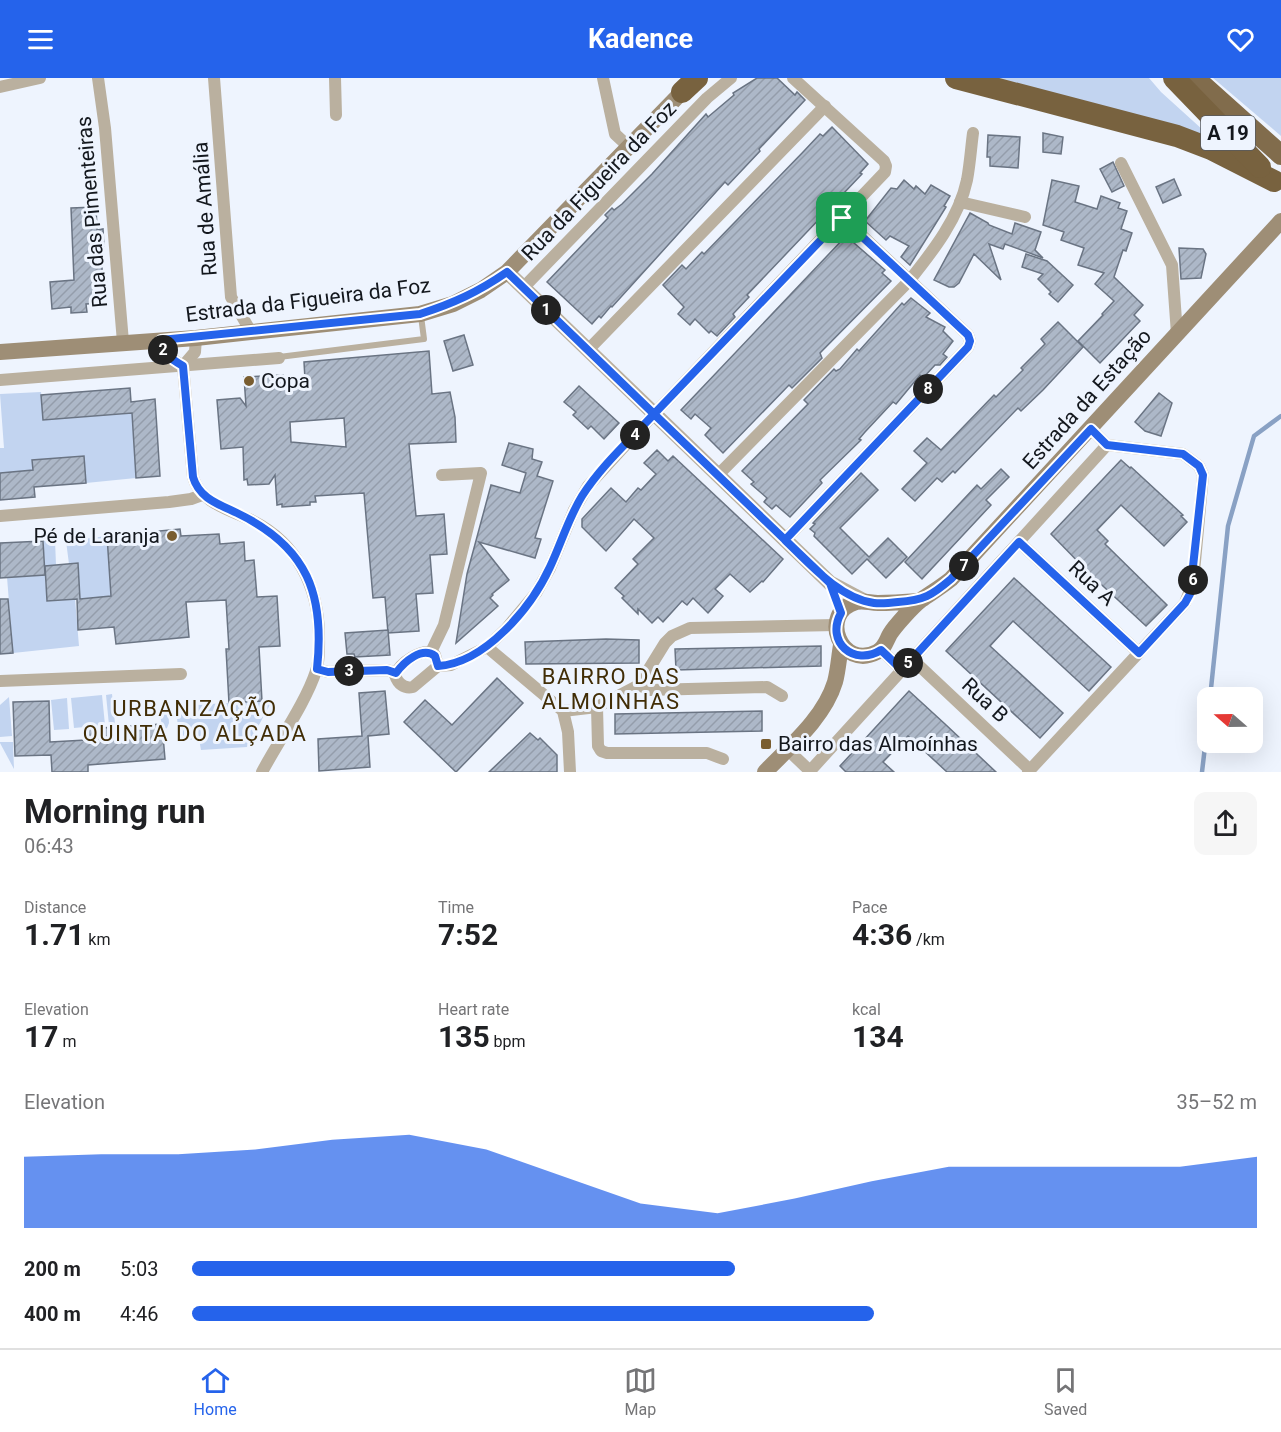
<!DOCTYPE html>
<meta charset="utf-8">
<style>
body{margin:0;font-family:Roboto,sans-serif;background:#f6f6f6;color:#202124;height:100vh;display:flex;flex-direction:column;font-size:22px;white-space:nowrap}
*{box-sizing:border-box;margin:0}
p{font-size:20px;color:#757577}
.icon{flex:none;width:33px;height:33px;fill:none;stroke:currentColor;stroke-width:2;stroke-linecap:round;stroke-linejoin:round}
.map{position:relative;height:694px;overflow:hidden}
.sheet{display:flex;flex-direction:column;background:#fff;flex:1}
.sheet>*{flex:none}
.needle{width:39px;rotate:290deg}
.fabs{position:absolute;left:1197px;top:609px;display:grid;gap:12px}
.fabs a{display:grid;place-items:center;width:66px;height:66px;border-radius:12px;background:#fff;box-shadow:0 6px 24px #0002;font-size:30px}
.pin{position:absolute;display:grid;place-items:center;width:51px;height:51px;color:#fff;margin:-26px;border-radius:12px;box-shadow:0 3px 9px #0006}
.km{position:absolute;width:30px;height:30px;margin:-15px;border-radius:50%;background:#222;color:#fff;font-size:16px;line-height:30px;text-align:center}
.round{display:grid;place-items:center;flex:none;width:63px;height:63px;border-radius:12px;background:#f6f6f6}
.headline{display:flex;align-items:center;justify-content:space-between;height:102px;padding:0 24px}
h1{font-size:33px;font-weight:700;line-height:45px}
.stats{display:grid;grid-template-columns:repeat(3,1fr);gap:9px;height:102px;padding:6px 24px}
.stats div{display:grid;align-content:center}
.stats b{font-size:30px;font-weight:700}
.stats small{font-size:16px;font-weight:400}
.stats p{font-size:16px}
.chart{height:168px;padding:12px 24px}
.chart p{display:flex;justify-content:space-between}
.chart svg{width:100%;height:108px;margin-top:6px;fill:#2563eb;opacity:.7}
ul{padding:0 24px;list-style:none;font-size:20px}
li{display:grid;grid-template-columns:96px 72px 1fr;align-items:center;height:45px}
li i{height:15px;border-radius:8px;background:#2563eb}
header{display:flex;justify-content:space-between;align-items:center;height:78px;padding:0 24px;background:#2563eb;color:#fff;font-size:27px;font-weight:700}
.tabs{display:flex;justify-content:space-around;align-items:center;height:84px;border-top:2px solid #e0e0e0;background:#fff;font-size:16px;color:#757577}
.tabs a{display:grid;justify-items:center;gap:3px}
.tabs .active{color:#2563eb}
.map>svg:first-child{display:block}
</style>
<header><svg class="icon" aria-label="menu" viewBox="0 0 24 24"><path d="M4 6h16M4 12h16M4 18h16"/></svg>Kadence<svg class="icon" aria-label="heart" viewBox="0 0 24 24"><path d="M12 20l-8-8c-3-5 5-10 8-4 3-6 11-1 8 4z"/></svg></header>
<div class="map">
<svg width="1281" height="694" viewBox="0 0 1281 694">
<defs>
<pattern id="building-hatch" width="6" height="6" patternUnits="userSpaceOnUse" patternTransform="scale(1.5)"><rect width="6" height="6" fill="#adb8c8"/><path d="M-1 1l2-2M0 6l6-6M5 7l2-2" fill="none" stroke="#949dab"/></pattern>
</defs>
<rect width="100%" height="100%" fill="#eef4fe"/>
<g fill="#c2d4f0">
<polygon points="982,0 1149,0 1161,14 1214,62"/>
<polygon points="1213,0 1281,0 1281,58"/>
<polygon points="41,314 44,342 132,335 136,400 86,405 84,379 32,382 33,392 0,395 0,370 4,370 0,316"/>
<polygon points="107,458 112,518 80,521 78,486 69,486 66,463"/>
<polygon points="55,462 56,487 45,488 43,463"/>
<polygon points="45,497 47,523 75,521 79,568 13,575 7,499"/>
<polygon points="112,616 115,646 109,647 106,617"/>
<polygon points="102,617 105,647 74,650 71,620"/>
<polygon points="9,619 12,658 0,659 0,627"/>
<polygon points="67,620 69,651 54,652 51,622"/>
<polygon points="262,623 272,623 247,669 201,672 199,661 179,663 176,628"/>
<polygon points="168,630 169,645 167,650 163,652 160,637 147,637 147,632"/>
<polygon points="0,664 13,664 14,691 0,665"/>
</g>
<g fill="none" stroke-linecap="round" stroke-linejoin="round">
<g stroke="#89a1c4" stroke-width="4.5">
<polyline points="1210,620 1228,448 1254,358 1281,338"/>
<polyline points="1202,694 1208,643"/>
</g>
</g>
<g fill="url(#building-hatch)" stroke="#6a7483" stroke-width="1.5" fill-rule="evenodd">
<polygon points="757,0 777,0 795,17 797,14 805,22 759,71 760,73 728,107 725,104 612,229 611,228 601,240 599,238 592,246 547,204 608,140 605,137 612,130 614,132 622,126 652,96 706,36 708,39 734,17 733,15"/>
<polygon points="832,49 868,86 860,95 862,96 747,217 749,219 733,236 735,239 717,258 711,253 709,255 695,241 690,247 678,236 684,229 663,207 682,187 686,191 702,174 704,176 804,73 820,56 823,58"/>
<polygon points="1043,55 1063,59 1061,76 1043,74"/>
<polygon points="988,57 1020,59 1018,90 990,88 990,79 987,79"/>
<polygon points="1113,84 1124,108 1112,114 1100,91"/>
<polygon points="1174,101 1181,117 1163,125 1156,109"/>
<polygon points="904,102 914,111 916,108 925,116 931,107 950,118 944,128 946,129 910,187 901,179 909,168 890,158 886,162 865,143 891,110 897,111"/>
<polygon points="1052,102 1079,108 1075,124 1097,131 1101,118 1120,125 1118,130 1127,133 1121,151 1132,155 1126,173 1123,172 1114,199 1143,227 1134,237 1140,243 1100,285 1078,263 1103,237 1102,236 1114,223 1095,206 1104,195 1078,187 1084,170 1061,162 1064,154 1043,147"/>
<polygon points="96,129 97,152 103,151 104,170 100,170 103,200 106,199 107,213 101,214 102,225 86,226 87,234 71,235 71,229 52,231 50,204 74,202 71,130"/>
<polygon points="970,135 988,145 989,147 1012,156 1015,145 1041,154 1035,172 1043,180 1005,166 1003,171 989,166 1001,202 974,176 959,205 954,209 949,209 934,202"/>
<polygon points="846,158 885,192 882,195 891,203 820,275 822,280 792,310 789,307 723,375 705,357 711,350 695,336 691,341 681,332"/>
<polygon points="1179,170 1203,171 1206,176 1201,200 1181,201"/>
<polygon points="1026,176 1047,183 1073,207 1058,224 1049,216 1051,214 1038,201 1043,196 1022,189"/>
<polygon points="911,220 930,235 926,239 945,249 943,253 953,263 943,276 947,279 940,287 935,287 923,300 920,297 896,326 893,324 865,354 859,361 861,362 820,402 822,405 790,439 776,427 772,431 764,424 767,420 751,406 754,404 742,393 808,326 804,322 834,291 836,293 840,291 857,271 859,273 902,225 904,227"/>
<polygon points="1058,244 1083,269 1043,312 1021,333 1018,330 955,395 953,393 942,404 937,400 915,423 902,411 927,385 914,373 927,360 941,372 994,317 996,319 1023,292 1021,290 1045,266 1041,261"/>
<polygon points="464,257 473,287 453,293 444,263"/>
<path d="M 429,273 L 432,316 L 450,314 L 455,339 L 456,364 L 409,366 L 416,438 L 444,436 L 447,476 L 430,477 L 433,515 L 416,516 L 419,553 L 388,555 L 385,519 L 373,520 L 364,415 L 315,418 L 316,424 L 310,424 L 310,427 L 282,429 L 282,426 L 277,427 L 275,397 L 269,406 L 248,407 L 247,401 L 244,402 L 243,369 L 221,371 L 217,322 L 240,320 L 246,328 L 244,299 L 283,297 L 283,300 L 305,301 L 304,284 ZM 344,340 L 346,369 L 291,364 L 290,344 Z"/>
<polygon points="579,308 619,345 604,361 591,348 588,351 573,337 576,334 564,324"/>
<polygon points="130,310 131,324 155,321 160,398 136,400 132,335 43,342 41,317"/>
<polygon points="1159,315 1172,325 1161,358 1145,353 1135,344"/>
<polygon points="509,365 533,371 532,381 542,384 537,398 553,403 535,460 541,461 535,480 479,464 509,502 492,516 493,517 490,520 498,528 456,565 467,496 491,407 520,415 526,395 502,387"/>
<polygon points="657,372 668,383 673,378 783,481 763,504 762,503 750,514 730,496 715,511 723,518 708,535 693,520 687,527 682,523 663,544 658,539 652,545 638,531 638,536 622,520 624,518 615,510 638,486 633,481 654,460 634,441 606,473 582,449 582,441 611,410 626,424 638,410 641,412 656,396 644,385"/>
<polygon points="84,378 86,405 34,409 35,419 0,422 0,395 33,392 32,382"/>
<polygon points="1121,382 1130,390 1131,389 1183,437 1181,438 1187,444 1164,468 1121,427 1097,452 1108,463 1105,466 1167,527 1146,548 1090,496 1051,456"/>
<polygon points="1001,391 1009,399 986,422 991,427 922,501 905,484 977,407 981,411"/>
<polygon points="861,395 878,412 840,450 869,479 888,460 907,479 886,500 867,481 852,496 814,458 815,455 810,451 815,446 813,445"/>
<polygon points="180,451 181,458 219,456 220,466 244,464 245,483 254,482 257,519 277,518 280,568 259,569 262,623 229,625 226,571 229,571 226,522 186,524 189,559 116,566 114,549 78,552 77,521 47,523 45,488 78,485 80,521 111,518 107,458"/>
<polygon points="43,463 45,497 0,500 0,465"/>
<polygon points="1014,500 1111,589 1089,613 1013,543 990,568 1063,635 1040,660 946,573"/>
<polygon points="0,521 8,521 13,575 0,576"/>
<polygon points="388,552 390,577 355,579 354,576 347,576 345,555"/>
<polygon points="606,561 639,562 639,585 526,586 525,564"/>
<polygon points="821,568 821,588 676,592 675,571"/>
<polygon points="497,600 523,625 456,694 404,644 425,622 452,647"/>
<polygon points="385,613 389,656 368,658 370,689 319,693 318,661 362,658 359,615"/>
<polygon points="909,613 945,646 996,694 947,694 908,658 883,684 894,694 846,694 840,688"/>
<polygon points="49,623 50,664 86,662 85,651 162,646 165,681 88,687 88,694 52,694 51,677 15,678 13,624"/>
<polygon points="762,633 762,653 615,656 615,636"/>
<polygon points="530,655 538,662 540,660 557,677 557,694 489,694"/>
</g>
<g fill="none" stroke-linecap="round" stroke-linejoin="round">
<polyline stroke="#bab09f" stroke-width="6" points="279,279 424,261 421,238"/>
<g stroke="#bab09f" stroke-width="12">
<polyline points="98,0 105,50 123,264"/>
<polyline points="214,0 231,219 251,254"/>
<polyline points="335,0 336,37"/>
<polyline points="603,0 615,56 629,69"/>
<polyline points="0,9 40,0"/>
<polyline points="1121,85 1172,187 1177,256"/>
<polyline points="960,124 1025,139"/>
<polyline points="523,210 707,20 731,0"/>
<path d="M 161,262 C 163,276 172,281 183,288"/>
<polyline points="588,272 825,28"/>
<path d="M 183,288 L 193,399 C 200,425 231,432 253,443 C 297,465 318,509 319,556 C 319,568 320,582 316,593 C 306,624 278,664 262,694"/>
<polyline points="183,288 195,274 196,260"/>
<polyline points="0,302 279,280"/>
<path d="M 718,397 L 909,203 C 933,173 959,140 967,102 C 970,86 971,70 973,55"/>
<polyline points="0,438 169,424 191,421 202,417"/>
<polyline points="785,462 968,269 970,263 968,257 842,139"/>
<polyline points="1019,464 1139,575"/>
<polyline points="487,569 563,633 568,654 570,694"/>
<polyline points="881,572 902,592"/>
<polyline points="431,574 444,547 481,395 442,397"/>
<polyline points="912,581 1030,692"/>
<path d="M 438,588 L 435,577 C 423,568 400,585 395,597 C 398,606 404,611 413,609 L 438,588 L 451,587 L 487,569 L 506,551 L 536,515 L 550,490 L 574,432 L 588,408 L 654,336 L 885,94 L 886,88 L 884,83 L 793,0"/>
<polyline points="317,591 328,594 387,592 396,595"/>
<polyline points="0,603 181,596"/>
<polyline points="639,607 650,612 767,609 782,618"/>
<polyline points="597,629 598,668 601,673 607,675 707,675 723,681"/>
<polyline points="563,633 597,629 639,607 665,565 672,558 690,550 836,547"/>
<polyline points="787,671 811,694"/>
<polyline points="810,693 1107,367"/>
<polyline points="1028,694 1185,525 1193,505 1203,397 1199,388 1183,376 1107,367 1091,351"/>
</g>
<polyline stroke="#bab09f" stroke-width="15" points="507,194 830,505 864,523"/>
<g stroke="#9e8e76" stroke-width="16">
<polyline points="0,274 196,260 420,236 453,226 481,212 507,194 682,14"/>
<path d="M 920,523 C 906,524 892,525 878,525 C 870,525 864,522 856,524 C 818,535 841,593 877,574 C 885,570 886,563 890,556 C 895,548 913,528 921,522 C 931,515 941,509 951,501 L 1281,143"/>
<path d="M 765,694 C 790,668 824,640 835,604 C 838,593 839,579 841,567"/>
</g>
<polyline stroke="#816c4c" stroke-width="20" points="1195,0 1281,77"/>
<g stroke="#78623f" stroke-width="22">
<polyline points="956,0 1177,58 1211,71 1274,103"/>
<polyline points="1174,0 1260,89"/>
<polyline points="682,14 697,0"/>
</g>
</g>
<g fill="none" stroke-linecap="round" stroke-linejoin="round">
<g stroke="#fff" stroke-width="12">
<path id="route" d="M 842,140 L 654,336 L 507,194 C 478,214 454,225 420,236 L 161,262 C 163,276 171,281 183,288 L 193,399 C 199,420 218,426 237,435 C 308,469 325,517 317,591 L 328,594 L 387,592 L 396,595 C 404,584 422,568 435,578 L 438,588 C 485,585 531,530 550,489 C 561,466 568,441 582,418 C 601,388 630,362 654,336 L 830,505 L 841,535 C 825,564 854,589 881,572 L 902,592 L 1019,464 L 1139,575 L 1185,525 L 1190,516 L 1203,397 L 1199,388 L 1183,376 L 1107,367 L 1091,351 L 951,501 C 931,518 924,522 898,524 C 890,525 882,526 874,525 C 840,521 809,485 785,462 L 968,269 L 970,263 L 968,257 L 842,140"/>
</g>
<use href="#route" stroke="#2563eb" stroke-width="8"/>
</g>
<g fill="#795d30" stroke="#eef4fe" stroke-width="2">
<circle cx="249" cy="303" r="6"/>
<circle cx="172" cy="458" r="6"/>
<rect x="760" y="660" width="12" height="12" rx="3"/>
</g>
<g text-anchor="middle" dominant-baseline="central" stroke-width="6" stroke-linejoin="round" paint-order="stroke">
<rect fill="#eef4fe" stroke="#555960" stroke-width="1.5" x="1201" y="38" width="54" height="34" rx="4.5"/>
<g font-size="20" font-weight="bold" fill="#13171d">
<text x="1228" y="55">A 19</text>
</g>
<g font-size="21" fill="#13171d" stroke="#eef4fe">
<text transform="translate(599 103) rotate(-46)">Rua da Figueira da Foz</text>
<text transform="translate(205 131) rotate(-94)">Rua de Amália</text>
<text transform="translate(92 134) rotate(-95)">Rua das Pimenteiras</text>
<text transform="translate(308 222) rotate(-7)">Estrada da Figueira da Foz</text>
<text transform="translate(1087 321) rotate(-48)">Estrada da Estação</text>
<text transform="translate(1092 505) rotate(43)">Rua A</text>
<text transform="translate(985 622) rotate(43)">Rua B</text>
</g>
<g font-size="21" fill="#13171d" stroke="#eef4fe" text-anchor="start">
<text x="261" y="303">Copa</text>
<text x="160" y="458" text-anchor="end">Pé de Laranja</text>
<text x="778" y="666">Bairro das Almoínhas</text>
</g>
<g font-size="22" letter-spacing="1.5" fill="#412d06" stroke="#eef4fe">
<text x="611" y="598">BAIRRO DAS<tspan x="611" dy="25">ALMOINHAS</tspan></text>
<text x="195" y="630">URBANIZAÇÃO<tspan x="195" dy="25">QUINTA DO ALÇADA</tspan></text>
</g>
</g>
</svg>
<div class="fabs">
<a><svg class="needle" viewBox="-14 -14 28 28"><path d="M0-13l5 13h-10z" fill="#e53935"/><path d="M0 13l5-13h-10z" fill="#757577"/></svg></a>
</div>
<div class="pin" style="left:842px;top:140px;background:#1e9e55"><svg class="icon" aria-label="arrive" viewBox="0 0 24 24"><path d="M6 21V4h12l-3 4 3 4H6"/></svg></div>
<b class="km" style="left:546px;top:232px">1</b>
<b class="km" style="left:163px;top:272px">2</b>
<b class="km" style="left:349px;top:593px">3</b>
<b class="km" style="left:635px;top:357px">4</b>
<b class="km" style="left:908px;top:585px">5</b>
<b class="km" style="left:1193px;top:502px">6</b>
<b class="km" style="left:964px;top:488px">7</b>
<b class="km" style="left:928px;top:311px">8</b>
</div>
<section class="sheet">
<div class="headline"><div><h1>Morning run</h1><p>06:43</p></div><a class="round"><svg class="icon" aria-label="share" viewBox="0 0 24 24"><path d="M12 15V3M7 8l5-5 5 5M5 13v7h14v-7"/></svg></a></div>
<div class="stats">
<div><p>Distance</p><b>1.71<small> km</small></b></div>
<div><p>Time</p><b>7:52</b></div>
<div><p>Pace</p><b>4:36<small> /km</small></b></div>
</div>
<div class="stats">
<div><p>Elevation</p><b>17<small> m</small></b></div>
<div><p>Heart rate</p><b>135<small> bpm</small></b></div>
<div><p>kcal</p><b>134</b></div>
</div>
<div class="chart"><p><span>Elevation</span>35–52 m</p>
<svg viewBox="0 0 160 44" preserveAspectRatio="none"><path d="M0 44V15L10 14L20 14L30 12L40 8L50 6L60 12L70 23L80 34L90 38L100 32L110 25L120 19L130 19L140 19L150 19L160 15V44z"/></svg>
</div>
<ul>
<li><b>200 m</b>5:03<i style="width:51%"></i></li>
<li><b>400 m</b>4:46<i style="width:64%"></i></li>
</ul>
</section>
<nav class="tabs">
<a class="active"><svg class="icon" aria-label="home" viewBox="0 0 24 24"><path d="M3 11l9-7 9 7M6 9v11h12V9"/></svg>Home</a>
<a><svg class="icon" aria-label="map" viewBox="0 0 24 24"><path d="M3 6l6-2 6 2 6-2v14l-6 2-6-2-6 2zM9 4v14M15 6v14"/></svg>Map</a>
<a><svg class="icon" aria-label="saved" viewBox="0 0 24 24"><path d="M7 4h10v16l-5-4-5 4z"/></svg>Saved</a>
</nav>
